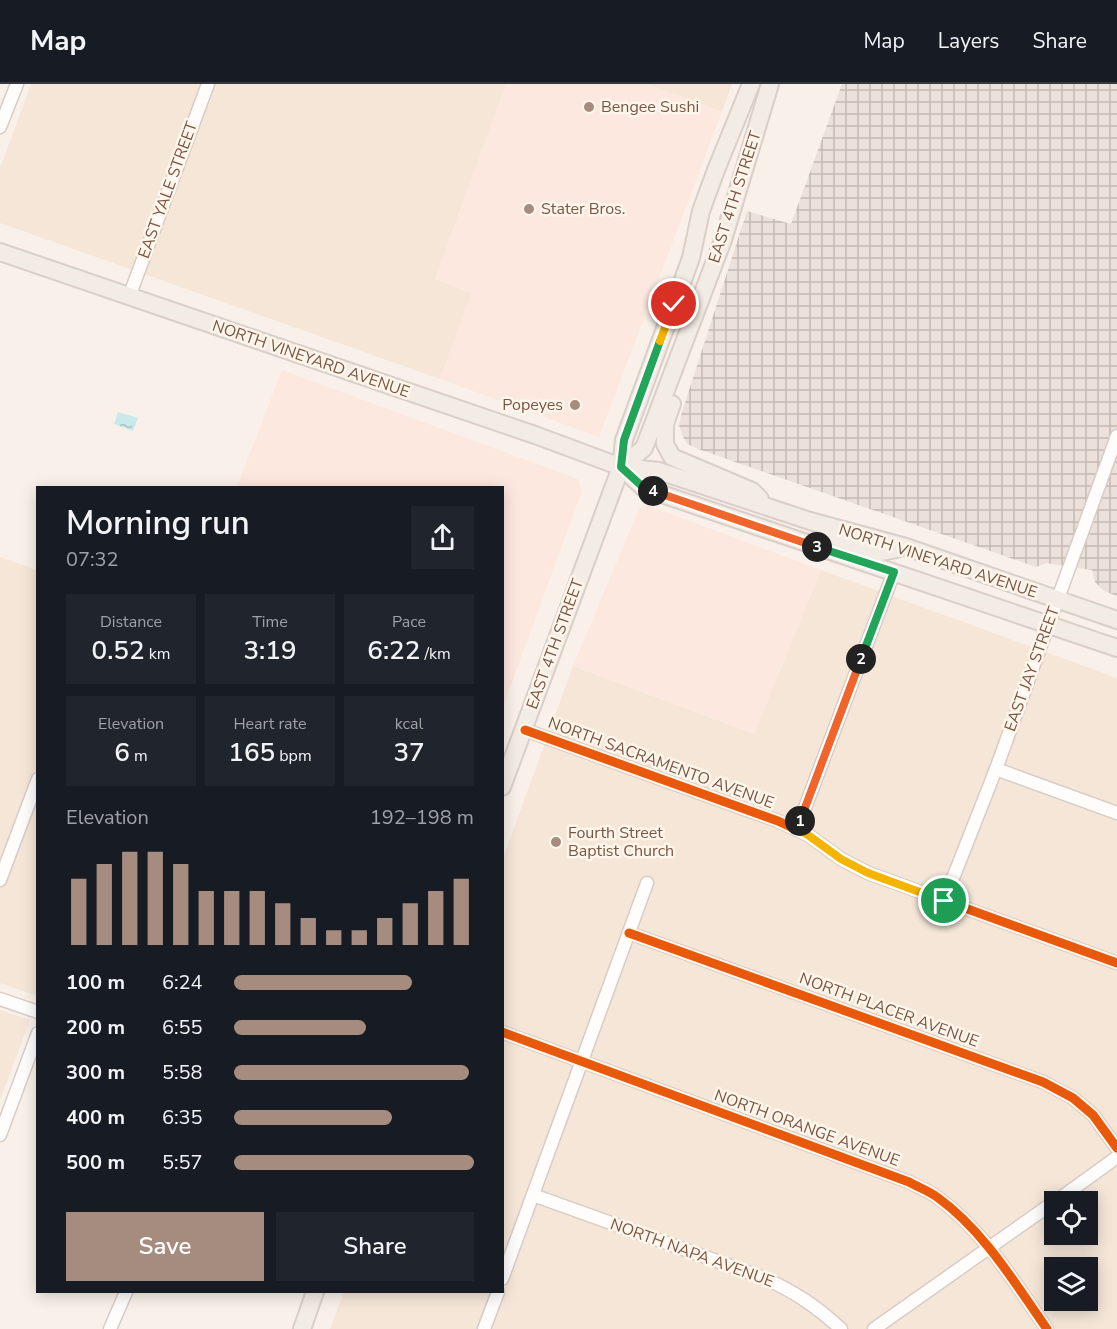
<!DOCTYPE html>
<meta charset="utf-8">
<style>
body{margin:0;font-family:"Nunito Sans",sans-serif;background:#20242c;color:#f1f3f6;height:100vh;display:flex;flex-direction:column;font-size:22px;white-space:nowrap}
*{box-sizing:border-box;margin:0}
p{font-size:20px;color:#9ea1a6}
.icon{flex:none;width:33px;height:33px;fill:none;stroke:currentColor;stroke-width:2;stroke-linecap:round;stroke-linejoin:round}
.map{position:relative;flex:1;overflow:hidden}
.drawer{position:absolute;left:36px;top:402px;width:468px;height:807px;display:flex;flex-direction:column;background:#171b24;border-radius:0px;box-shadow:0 3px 15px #0003}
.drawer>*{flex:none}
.tools{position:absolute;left:1044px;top:1107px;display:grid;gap:12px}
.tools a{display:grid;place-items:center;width:54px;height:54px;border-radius:0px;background:#171b24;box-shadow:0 3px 15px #0003;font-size:30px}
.pin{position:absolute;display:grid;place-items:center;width:51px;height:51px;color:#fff;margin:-26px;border:3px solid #fff;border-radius:50%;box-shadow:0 2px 6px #0007}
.km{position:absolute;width:30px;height:30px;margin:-15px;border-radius:50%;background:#222;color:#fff;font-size:16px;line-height:30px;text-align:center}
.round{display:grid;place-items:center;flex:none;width:63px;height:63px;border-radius:0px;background:#20242c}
.headline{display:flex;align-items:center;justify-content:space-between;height:102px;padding:0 30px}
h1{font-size:33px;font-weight:600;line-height:45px}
.metrics{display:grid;grid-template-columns:repeat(3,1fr);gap:9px;height:102px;padding:6px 30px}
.metrics div{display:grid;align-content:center;border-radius:0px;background:#20242c;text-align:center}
.metrics b{font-size:26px;font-weight:600}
.metrics small{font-size:16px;font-weight:400}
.metrics p{font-size:16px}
.chart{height:168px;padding:12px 30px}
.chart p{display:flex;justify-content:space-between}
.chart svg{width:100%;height:108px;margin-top:6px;stroke:#a68c7f;stroke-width:6}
.cta{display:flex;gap:12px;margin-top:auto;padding:12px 30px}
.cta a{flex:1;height:69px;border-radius:0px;background:#a68c7f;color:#fff;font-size:24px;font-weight:600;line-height:69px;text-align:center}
.cta a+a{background:#20242c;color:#f1f3f6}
ul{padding:0 30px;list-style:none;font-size:20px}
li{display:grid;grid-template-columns:96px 72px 1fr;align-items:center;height:45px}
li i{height:15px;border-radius:8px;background:#a68c7f}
header{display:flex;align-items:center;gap:36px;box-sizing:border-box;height:84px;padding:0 30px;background:#171b24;border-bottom:2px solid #363941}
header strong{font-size:28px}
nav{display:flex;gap:33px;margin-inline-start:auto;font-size:21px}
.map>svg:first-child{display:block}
</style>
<header>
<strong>Map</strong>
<nav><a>Map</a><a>Layers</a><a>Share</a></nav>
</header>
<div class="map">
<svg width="1117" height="1245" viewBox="0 0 1117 1245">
<defs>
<pattern id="industrial-grid" width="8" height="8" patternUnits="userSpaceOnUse" patternTransform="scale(1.5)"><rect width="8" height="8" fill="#ebe1da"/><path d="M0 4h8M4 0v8" fill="none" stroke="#c3b9b3"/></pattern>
<pattern id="water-ripples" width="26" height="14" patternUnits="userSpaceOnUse" patternTransform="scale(1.5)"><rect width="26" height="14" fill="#c9e9ea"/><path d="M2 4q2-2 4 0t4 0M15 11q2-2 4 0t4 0" fill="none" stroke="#a8c0bf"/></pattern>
</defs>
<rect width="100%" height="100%" fill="#f9f1e9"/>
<g fill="#f5e6d8" fill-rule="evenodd">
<polygon points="31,0 506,0 435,195 472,209 440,295 0,139 0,84"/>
<polygon points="647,0 732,0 722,28"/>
<polygon points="0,473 37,486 37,912 0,899"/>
<path d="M 821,486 L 1117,594 L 1117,1245 L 330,1245 L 344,1208 L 502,1208 L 503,774 L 573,582 L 754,650 ZM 1054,1118 L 1088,1118 L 1088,1150 L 1054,1150 ZM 1054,1184 L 1088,1184 L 1088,1216 L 1054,1216 Z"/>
<polygon points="0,926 30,936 0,1016"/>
</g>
<g fill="#fce8df">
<polygon points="506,0 647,0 722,28 599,353 440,295 471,209 435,195"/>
<polygon points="282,286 578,395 582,407 503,623 502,404 237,403"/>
<polygon points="647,421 821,486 754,650 573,582 639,425"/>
</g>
<polygon fill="url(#industrial-grid)" points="842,0 1117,0 1117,512 1104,507 1095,498 1092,486 1047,479 1036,483 698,365 687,360 682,351 679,341 681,331 747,127 791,140"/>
<polygon fill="url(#water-ripples)" points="118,328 138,334 133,347 114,340"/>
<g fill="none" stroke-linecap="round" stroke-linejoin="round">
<g stroke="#d7ccc6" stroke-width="15">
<g id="minor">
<polyline points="0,43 17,0"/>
<polyline points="129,213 208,0"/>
<polyline points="525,646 778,737 808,751 841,775 868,789 1117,879"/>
<polyline points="996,685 1117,729"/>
<polyline points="797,745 894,488"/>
<polyline points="0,796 38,695"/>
<polyline points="944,817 996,685 1117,352"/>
<polyline points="629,849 1043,998 1073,1014 1093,1031 1117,1064"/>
<polyline points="0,915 38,928"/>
<path d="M 502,948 L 909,1098 C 918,1103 929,1107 937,1113 C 984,1147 1014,1198 1047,1245"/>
<polyline points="0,1051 38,949"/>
<path d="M 533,1111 L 764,1194 C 795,1208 816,1222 841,1245"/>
<polyline points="1055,1118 1117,1073"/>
<polyline points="502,1195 647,799"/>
<polyline points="110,1245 126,1208"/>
<polyline points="484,1245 498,1208"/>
<polyline points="874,1245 1054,1118"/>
</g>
</g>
<g stroke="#dacec8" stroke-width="20">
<g id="major">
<polyline points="0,168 535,351 621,383 659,387 810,437 906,463 1117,536"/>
<polyline points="672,320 665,340 665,360 672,373 752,407 760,415"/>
<polyline points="621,383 644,404 1117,564"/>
<polyline points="621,383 644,364 723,156 770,0"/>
<polyline points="826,451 880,468 897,465"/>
<polyline points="502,703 621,383 624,356 691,174 701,127 716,86 751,0"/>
<polyline points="302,1245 315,1208"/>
</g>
</g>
<use href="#minor" stroke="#fefdfc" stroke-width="12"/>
<use href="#major" stroke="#f3ece4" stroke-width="16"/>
<g stroke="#fff6eb" stroke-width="13">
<g id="cycleway">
<polyline points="525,646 778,737 808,751 841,775 868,789 1117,879"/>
<polyline points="629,849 1043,998 1073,1014 1093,1031 1117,1064"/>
<path d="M 502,948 L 909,1098 C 918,1103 929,1107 937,1113 C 984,1147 1014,1198 1047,1245"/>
</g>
</g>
<use href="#cycleway" stroke="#e8590c" stroke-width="9"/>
</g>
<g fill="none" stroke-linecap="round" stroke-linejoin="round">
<g stroke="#fff" stroke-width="12">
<polyline id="split-1" points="800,737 797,745 808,751 841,775 868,789 944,817"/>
</g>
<g stroke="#fff" stroke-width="12">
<polyline id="split-2" points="800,737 861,575"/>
</g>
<g stroke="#fff" stroke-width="12">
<polyline id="split-3" points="817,463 894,488 861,575"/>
</g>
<g stroke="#fff" stroke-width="12">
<polyline id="split-4" points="653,407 817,463"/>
</g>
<g stroke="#fff" stroke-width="12">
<polyline id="split-5" points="653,407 644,404 621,383 624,356 660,257"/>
</g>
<g stroke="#fff" stroke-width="12">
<polyline id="split-6" points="660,257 674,220"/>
</g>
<use href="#split-1" stroke="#f5b400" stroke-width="8"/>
<use href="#split-2" stroke="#f0652b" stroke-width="8"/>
<use href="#split-3" stroke="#22a559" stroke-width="8"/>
<use href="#split-4" stroke="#f0652b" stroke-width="8"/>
<use href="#split-5" stroke="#22a559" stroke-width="8"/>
<use href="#split-6" stroke="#f5b400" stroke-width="8"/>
</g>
<g fill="#a68c7f" stroke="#fff6eb" stroke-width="2">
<circle cx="589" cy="23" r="6"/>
<circle cx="529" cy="125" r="6"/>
<circle cx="575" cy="321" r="6"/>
<circle cx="556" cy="758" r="6"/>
</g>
<g text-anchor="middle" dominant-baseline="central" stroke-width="5" stroke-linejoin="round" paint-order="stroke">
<g font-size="16" fill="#7a5546" stroke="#fff6eb" text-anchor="start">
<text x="601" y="23">Bengee Sushi</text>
<text x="541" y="125">Stater Bros.</text>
<text x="563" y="321" text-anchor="end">Popeyes</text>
<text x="568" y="749">Fourth Street<tspan x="568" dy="18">Baptist Church</tspan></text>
</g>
<g font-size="16" fill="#7a5546" stroke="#fff6eb">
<text transform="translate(168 106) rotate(-70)">EAST YALE STREET</text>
<text transform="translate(735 113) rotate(-72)">EAST 4TH STREET</text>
<text transform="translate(311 275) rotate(19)">NORTH VINEYARD AVENUE</text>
<text transform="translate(938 477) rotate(18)">NORTH VINEYARD AVENUE</text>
<text transform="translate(555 560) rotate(-70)">EAST 4TH STREET</text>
<text transform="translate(1032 585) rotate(-70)">EAST JAY STREET</text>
<text transform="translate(661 679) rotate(20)">NORTH SACRAMENTO AVENUE</text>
<text transform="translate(889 926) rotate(20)">NORTH PLACER AVENUE</text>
<text transform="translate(807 1044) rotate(20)">NORTH ORANGE AVENUE</text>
<text transform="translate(692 1169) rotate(20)">NORTH NAPA AVENUE</text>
</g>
</g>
</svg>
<div class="tools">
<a><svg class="icon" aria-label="locate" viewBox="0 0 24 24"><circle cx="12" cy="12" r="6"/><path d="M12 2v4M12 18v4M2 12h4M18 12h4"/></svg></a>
<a><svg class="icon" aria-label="layers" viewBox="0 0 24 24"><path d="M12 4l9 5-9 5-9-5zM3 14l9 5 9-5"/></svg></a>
</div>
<div class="pin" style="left:944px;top:817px;background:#1e9e55"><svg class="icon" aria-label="arrive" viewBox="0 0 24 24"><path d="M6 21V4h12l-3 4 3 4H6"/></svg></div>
<div class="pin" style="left:674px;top:220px;background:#d93025"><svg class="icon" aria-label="check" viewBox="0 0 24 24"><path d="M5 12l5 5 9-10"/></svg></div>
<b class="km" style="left:800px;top:737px">1</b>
<b class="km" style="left:861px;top:575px">2</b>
<b class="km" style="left:817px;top:463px">3</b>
<b class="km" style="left:653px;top:407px">4</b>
<section class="drawer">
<div class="headline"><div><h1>Morning run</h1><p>07:32</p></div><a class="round"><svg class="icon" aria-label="share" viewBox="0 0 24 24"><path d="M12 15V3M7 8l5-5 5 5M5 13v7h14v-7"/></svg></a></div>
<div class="metrics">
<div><p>Distance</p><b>0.52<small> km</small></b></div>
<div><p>Time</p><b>3:19</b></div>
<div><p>Pace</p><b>6:22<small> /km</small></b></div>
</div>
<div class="metrics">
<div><p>Elevation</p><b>6<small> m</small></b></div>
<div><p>Heart rate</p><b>165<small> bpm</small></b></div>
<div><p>kcal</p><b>37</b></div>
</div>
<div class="chart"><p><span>Elevation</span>192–198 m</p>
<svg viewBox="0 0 160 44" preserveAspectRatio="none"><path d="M5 44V17M15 44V11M25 44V6M35 44V6M45 44V11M55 44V22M65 44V22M75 44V22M85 44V27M95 44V33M105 44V38M115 44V38M125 44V33M135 44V27M145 44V22M155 44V17"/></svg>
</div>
<ul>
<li><b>100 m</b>6:24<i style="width:74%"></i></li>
<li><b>200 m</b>6:55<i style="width:55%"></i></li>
<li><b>300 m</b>5:58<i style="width:98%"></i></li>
<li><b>400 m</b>6:35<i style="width:66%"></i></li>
<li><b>500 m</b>5:57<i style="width:100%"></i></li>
</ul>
<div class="cta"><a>Save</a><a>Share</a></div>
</section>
</div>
